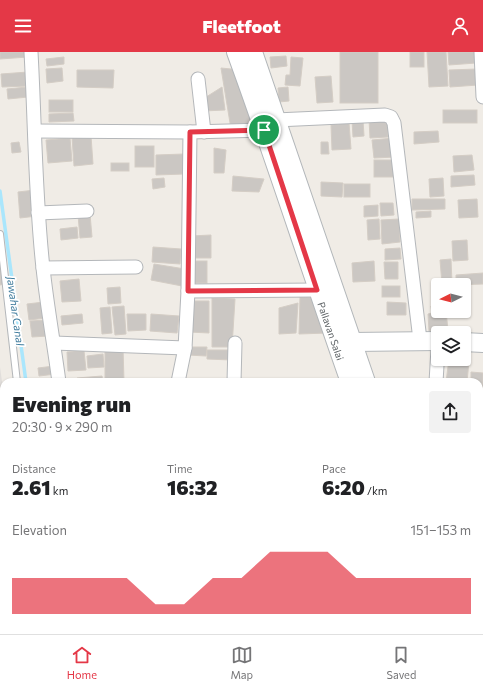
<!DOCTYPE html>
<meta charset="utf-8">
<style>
body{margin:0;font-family:Commissioner,sans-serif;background:#f2f2f2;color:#202124;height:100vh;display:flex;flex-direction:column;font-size:15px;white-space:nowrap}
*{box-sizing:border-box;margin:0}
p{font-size:13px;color:#757577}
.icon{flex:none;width:22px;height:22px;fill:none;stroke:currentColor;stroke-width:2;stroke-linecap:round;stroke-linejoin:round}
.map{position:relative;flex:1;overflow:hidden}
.panel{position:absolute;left:0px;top:326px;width:483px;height:256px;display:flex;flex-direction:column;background:#fff;border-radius:12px 12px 0 0;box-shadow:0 1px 3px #0004}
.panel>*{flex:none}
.needle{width:26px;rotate:264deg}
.buttons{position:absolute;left:431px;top:226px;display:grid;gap:8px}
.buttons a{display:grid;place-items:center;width:40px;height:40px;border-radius:4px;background:#fff;box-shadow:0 1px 3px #0004;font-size:20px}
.pin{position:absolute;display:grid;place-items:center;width:34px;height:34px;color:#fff;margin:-17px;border:2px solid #fff;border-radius:50%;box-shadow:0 1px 4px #0007}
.round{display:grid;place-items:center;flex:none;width:42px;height:42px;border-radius:4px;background:#f2f2f2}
.summary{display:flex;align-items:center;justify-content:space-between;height:68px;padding:0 12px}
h1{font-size:22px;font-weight:800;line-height:30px}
.stats{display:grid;grid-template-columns:repeat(3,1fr);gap:6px;height:68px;padding:4px 12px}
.stats div{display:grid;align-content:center}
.stats b{font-size:20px;font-weight:800}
.stats small{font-size:11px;font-weight:400}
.stats p{font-size:11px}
.chart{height:112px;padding:8px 12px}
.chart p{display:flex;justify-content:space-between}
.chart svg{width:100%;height:72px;margin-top:4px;fill:#e43847;opacity:.7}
header{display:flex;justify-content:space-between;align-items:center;height:52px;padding:0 12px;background:#e43847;color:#fff;font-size:18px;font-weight:800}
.menu{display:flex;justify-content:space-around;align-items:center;height:56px;border-top:1px solid #e0e0e0;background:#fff;font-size:11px;color:#757577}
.menu a{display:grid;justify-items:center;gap:2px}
.menu .on{color:#e43847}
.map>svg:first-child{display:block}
</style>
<header><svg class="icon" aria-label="menu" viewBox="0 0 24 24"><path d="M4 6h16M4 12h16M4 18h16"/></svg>Fleetfoot<svg class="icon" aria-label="person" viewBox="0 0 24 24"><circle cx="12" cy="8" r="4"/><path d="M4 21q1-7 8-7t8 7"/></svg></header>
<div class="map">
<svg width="483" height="582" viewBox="0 0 483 582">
<rect width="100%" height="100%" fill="#f0ece6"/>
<polygon fill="#e1dedb" points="0,315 4,344 4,578 36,578 37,582 0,582"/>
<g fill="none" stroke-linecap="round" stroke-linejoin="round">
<g stroke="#aae6fc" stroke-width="3.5">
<polyline points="0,139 26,330"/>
<polyline points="3,545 4,543"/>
</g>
</g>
<g fill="#cbc7c3" stroke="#d4cdc5">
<polygon points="0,0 28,0 28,5 0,7"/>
<rect x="340" y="0" width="38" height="51"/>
<rect x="410" y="0" width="14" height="15"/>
<polygon points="427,0 446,0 448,34 429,35"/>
<polygon points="448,0 475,0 476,11 449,13"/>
<polygon points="286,4 287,14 271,16 270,5"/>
<polygon points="64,5 64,12 47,14 46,7"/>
<polygon points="291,5 303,6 300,34 285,33 286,23 290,23"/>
<polygon points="62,16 63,29 47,31 46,17"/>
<polygon points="221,16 241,18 253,71 231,77"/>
<polygon points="477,17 478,33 450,35 449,18"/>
<polygon points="77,18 114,18 113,36 77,35"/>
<polygon points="28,20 28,34 2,35 1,22"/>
<polygon points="331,24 333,50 317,51 315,25"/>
<polygon points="27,35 28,45 8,47 7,37"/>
<polygon points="222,35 225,58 203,59 203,47"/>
<polygon points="288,35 289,49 279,50 278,36"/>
<rect x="49" y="48" width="24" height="12"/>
<rect x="443" y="58" width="34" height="13"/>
<polygon points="73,61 74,69 49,70 49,62"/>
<polygon points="387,66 388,85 370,86 369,67"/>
<polygon points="352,68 363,68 364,84 353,85"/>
<polygon points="349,71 351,97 332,98 331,73"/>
<polygon points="438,79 439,90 414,92 414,80"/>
<polygon points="91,84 93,112 74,114 72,85"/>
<polygon points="70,86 72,109 48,111 46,88"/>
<polygon points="394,86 395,105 374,106 372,88"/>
<polygon points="19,90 21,100 12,101 11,91"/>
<polygon points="321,90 328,90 329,102 321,102"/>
<rect x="135" y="94" width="19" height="21"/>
<polygon points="214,96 226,98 224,121 214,121"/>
<polygon points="184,102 184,122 156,123 156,103"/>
<polygon points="472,103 474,118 454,120 453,104"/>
<rect x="374" y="108" width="21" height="17"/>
<rect x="111" y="111" width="18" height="8"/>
<polygon points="474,123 475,133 451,135 451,124"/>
<polygon points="233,124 264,127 259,140 232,139"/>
<polygon points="164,126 165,135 153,137 152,127"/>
<polygon points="443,126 444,144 430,145 429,127"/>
<polygon points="321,130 343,131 342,145 321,144"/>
<rect x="344" y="132" width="26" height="13"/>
<polygon points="35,138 37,164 20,166 18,140"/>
<polygon points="412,147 445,147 445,157 412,158"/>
<polygon points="477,147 478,165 459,166 458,148"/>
<polygon points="380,151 393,151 394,163 381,164"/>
<polygon points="378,153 378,164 364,165 364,154"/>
<polygon points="431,159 431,165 416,166 416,160"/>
<polygon points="90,162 92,185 80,186 78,163"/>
<polygon points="379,167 380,187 368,188 367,168"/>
<polygon points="399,167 400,190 382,192 381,168"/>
<polygon points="77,175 78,186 61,188 60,177"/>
<polygon points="211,183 211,206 191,206 191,184"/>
<polygon points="467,188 468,208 453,209 452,189"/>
<polygon points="153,195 181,197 180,212 152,210"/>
<polygon points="400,196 401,207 385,208 385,197"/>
<polygon points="0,201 4,232 0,233"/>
<polygon points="451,207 452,231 442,232 440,208"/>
<rect x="192" y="209" width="15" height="22"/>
<polygon points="374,209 375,229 353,230 352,211"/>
<polygon points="384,210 398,210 398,227 385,227"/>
<polygon points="154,212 185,217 182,234 151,228"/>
<polygon points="483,221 483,232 456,233 456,223"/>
<polygon points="79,227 81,249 62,250 60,229"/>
<rect x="382" y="234" width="18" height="11"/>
<polygon points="120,235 121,251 108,252 107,236"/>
<polygon points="300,245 315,246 327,281 299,282"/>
<polygon points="212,246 235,247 232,295 212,295"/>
<polygon points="189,249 209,249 209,281 189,280"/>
<polygon points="44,250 46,266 29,268 27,252"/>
<polygon points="387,250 406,251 406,263 387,263"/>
<polygon points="298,251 296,281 279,282 279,256"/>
<polygon points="438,253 438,259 446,259 448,278 429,279 428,262 432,261 431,254"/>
<polygon points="124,254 126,282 115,283 112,255"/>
<polygon points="110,255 112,281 102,282 100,256"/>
<polygon points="82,262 83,271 62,273 61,264"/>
<polygon points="127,262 146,262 146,278 128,279"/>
<polygon points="151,262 179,264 177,281 150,279"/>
<polygon points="46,268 48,284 32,285 30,269"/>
<polygon points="105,295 123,295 124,330 105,330"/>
<polygon points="188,295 207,295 206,304 188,303"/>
<polygon points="207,298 231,298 231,308 207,307"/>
<polygon points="84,299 86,318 68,319 67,300"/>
<polygon points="103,302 104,315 88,316 87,304"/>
<polygon points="449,307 469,309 467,330 446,330"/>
<polygon points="54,314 56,322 39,324 38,316"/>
<polygon points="471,320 483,321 483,335 479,335 479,330 471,330"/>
<polygon points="102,324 103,330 77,330 77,326"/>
<rect x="479" y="360" width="4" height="9"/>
<polygon points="479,390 483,390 483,404 479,403"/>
<polygon points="104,578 126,579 126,582 104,582"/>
<rect x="255" y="578" width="22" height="4"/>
<polygon points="311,578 332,578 331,582 311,582"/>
<polygon points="80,580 101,582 80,582"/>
</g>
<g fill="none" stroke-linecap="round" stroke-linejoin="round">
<g stroke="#b4b7ba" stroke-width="8">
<g id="lane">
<polyline points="0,182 17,330"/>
<polyline points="0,367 4,367"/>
<polyline points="0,465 3,484 0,501"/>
<polyline points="0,551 4,551"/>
</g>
</g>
<g stroke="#b4b7ba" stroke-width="15">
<g id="street">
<path d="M 31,0 C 35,72 35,144 43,216 C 47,254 54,292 59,330"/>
<polyline points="481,0 483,45"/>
<polyline points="198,27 204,80"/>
<polyline points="276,68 385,63 391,65 394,71 420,288"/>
<polyline points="35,79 190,80 264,78"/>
<polyline points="38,161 87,159"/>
<polyline points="43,216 136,215"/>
<polyline points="188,239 317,238"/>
<polyline points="54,291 185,296"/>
<polyline points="178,330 185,296 188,239 190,80"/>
<polyline points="234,330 235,291"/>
<polyline points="436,330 438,297"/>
<polyline points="479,406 483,406"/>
<polyline points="479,472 483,471"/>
<polyline points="479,540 479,572"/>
<polyline points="67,582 67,578"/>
<polyline points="133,582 133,578"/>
<polyline points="190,582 190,578"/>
<polyline points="246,582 246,578"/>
<polyline points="302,582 302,578"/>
<polyline points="360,582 361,578"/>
<polyline points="418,582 419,578"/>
</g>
</g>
<g stroke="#b3b7ba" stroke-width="20">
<g id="secondary">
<path d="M 236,0 C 276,109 311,220 350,330"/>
<polyline points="253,0 366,330"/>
<polyline points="352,290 438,289"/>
<polyline points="464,290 483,291"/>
<polyline points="450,578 451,582"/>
</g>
</g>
<use href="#lane" stroke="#fff" stroke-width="6"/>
<use href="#street" stroke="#fff" stroke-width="13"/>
<use href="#secondary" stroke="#fff" stroke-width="18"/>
</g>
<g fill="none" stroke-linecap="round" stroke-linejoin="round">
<g stroke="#fff" stroke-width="8">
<polygon id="route" points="264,78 317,238 188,239 190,80"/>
</g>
<use href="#route" stroke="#e43847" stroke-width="5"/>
</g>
<g text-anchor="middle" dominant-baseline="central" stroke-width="3.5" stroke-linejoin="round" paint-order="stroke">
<g font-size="10" fill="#5e6366" stroke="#fff">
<text transform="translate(331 279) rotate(71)">Pallavan Salai</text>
</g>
<g font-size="11" font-style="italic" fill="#407c9d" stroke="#fff">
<text transform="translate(16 259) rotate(82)">Jawahar Canal</text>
</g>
</g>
</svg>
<div class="buttons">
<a><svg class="needle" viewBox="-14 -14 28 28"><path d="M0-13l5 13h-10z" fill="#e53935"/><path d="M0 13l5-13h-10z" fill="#757577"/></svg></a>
<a><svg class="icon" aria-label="layers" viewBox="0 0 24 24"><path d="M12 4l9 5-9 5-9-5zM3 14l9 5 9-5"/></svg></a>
</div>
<div class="pin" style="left:264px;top:78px;background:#1e9e55"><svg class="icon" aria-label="arrive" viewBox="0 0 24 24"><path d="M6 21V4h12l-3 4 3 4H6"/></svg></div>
<section class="panel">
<div class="summary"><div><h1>Evening run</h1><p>20:30 · 9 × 290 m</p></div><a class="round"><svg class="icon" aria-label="share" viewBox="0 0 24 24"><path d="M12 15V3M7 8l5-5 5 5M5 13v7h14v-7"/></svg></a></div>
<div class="stats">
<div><p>Distance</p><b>2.61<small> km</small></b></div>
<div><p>Time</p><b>16:32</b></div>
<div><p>Pace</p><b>6:20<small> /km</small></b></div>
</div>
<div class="chart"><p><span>Elevation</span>151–153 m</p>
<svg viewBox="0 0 160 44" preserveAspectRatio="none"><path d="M0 44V22L10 22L20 22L30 22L40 22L50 38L60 38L70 22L80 22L90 6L100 6L110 6L120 22L130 22L140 22L150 22L160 22V44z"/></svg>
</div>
</section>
</div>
<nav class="menu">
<a class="on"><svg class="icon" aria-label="home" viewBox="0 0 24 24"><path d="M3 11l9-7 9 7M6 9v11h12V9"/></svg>Home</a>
<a><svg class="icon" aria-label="map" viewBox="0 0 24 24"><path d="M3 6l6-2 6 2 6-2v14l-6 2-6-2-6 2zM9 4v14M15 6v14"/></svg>Map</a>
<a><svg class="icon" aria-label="saved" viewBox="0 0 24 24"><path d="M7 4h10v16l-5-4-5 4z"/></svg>Saved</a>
</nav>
